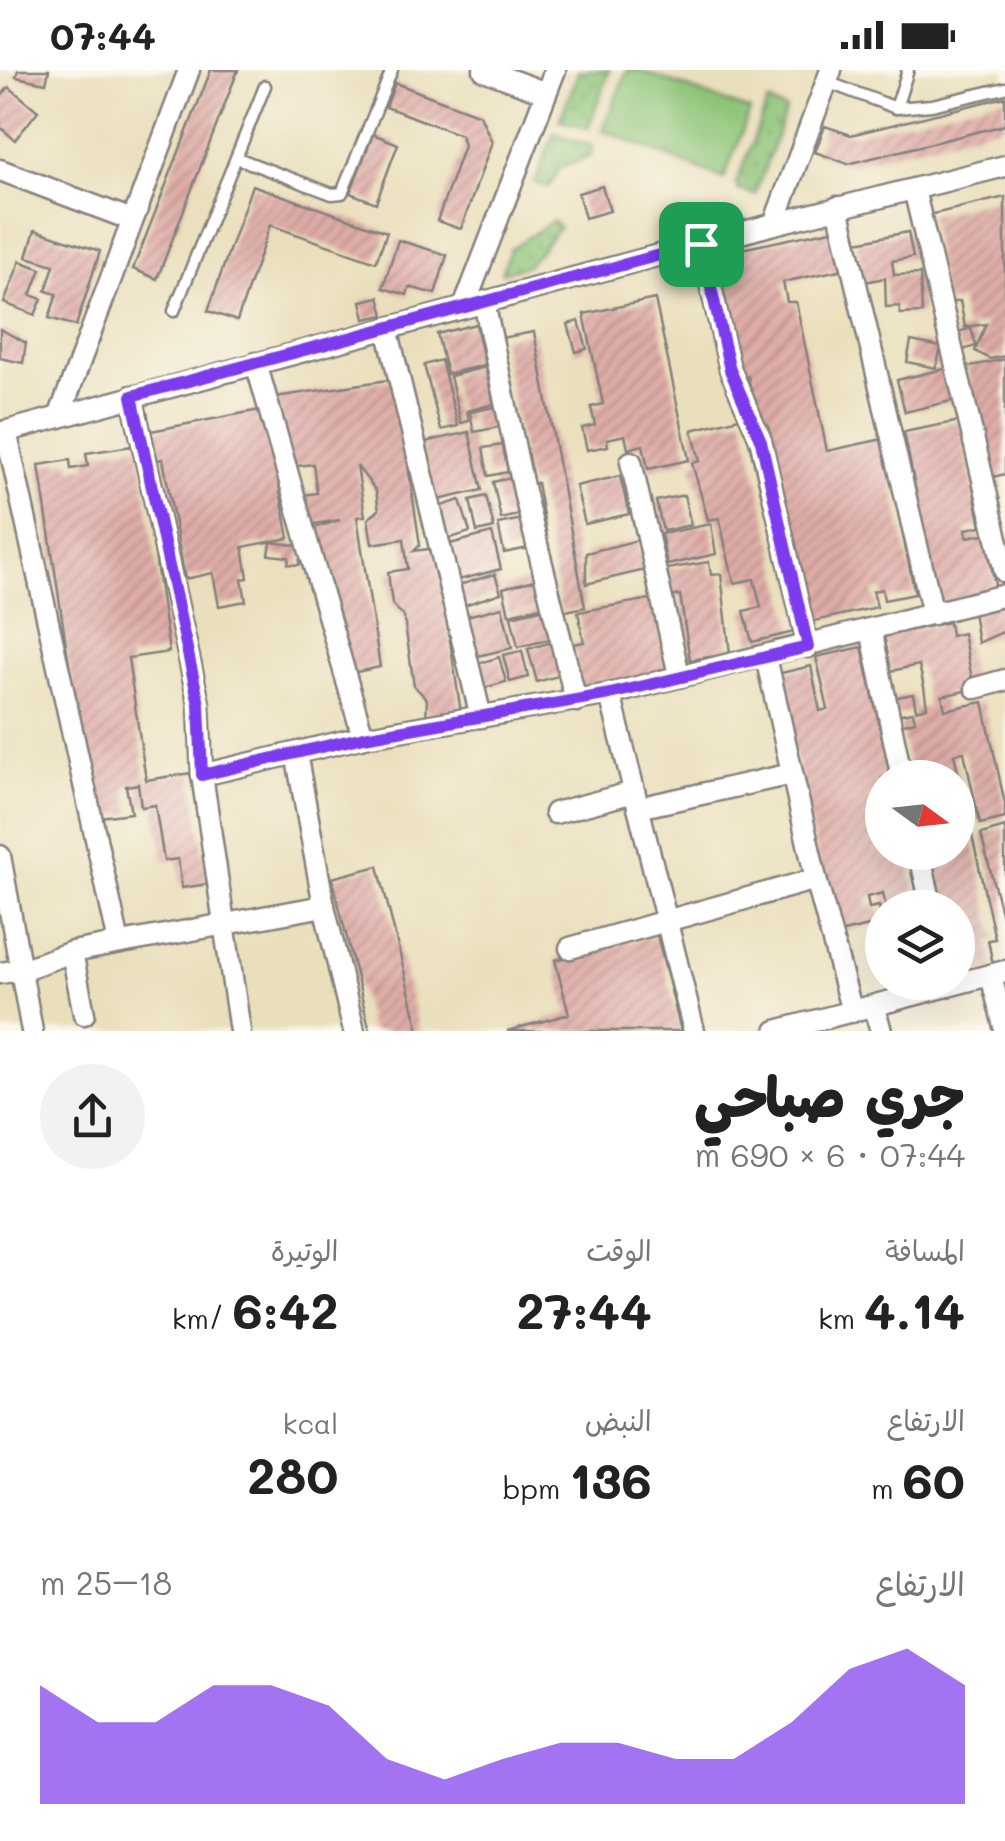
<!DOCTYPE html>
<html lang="ar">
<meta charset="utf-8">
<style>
body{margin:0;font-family:Mali,"Playpen Sans Arabic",sans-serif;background:#f2f2f2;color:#222;direction:rtl;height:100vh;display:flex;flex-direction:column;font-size:38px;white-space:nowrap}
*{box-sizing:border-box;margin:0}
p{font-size:32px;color:#767676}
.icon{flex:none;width:55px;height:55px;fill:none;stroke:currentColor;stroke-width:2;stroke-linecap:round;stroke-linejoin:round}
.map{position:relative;height:961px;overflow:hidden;direction:ltr}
.side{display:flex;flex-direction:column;background:#fff;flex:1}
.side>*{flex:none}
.needle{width:65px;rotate:105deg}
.controls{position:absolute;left:865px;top:690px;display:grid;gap:20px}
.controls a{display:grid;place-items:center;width:110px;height:110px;border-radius:50%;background:#fff;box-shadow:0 10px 40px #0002;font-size:50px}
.pin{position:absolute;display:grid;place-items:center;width:85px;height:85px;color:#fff;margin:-42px;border-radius:20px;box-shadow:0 5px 15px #0006}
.round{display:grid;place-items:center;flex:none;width:105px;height:105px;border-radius:52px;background:#f2f2f2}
.summary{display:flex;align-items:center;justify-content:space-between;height:170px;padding:0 40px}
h1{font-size:55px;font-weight:800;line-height:75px}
.figures{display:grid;grid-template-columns:repeat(3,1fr);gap:15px;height:170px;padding:10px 40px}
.figures div{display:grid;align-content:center}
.figures b{font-size:50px;font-weight:800}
.figures small{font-size:28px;font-weight:400}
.figures p{font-size:28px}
.chart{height:280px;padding:20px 40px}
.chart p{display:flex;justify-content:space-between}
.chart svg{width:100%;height:180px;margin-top:10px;fill:#7c3aed;opacity:.7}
.status{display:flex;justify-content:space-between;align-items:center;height:70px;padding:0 50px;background:#fff;direction:ltr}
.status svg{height:28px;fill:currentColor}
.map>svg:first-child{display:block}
</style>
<div class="status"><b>07:44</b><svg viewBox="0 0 49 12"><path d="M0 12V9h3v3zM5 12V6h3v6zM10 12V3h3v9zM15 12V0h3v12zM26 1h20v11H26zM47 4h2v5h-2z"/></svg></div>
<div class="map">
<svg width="1005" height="961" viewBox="0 0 1005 961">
<defs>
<pattern id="grass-dots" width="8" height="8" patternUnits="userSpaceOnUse" patternTransform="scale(2.5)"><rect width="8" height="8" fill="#8dc477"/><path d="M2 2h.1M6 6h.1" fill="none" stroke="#79a868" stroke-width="1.8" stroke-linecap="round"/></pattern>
<pattern id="building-hatch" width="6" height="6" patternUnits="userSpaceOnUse" patternTransform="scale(2.5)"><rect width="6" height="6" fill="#e0ada8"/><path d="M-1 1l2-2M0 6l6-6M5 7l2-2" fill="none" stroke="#b58c8a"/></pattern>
</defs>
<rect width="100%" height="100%" fill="#fbf7ec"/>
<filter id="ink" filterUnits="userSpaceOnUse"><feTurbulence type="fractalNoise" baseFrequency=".01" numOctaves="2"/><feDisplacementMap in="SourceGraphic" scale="20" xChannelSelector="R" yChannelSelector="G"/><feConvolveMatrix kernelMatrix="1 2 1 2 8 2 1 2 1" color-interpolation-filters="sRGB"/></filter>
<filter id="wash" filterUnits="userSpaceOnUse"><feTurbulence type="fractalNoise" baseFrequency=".0048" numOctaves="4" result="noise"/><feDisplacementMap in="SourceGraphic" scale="40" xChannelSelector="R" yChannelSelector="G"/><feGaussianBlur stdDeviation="2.25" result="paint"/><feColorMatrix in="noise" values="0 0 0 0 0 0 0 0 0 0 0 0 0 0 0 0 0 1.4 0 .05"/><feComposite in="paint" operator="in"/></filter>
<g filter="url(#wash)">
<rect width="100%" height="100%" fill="#eadfbc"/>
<g fill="url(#grass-dots)" stroke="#587359" stroke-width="2.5">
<polygon points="579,0 610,0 588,58 560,50"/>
<polygon points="768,32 786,40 755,124 738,120 736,114"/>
<polygon points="554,63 592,76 591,86 560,97 549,117 535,113"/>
<polygon points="553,151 559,157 528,195 502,203 510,179"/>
</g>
<polygon fill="#8dc477" stroke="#587359" stroke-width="2.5" points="627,0 639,0 750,41 724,109 603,60"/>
<g id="blocks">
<g fill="url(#building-hatch)">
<polygon points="18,0 49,0 46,13 16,7"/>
<polygon points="211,0 238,0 157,209 133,199"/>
<polygon points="395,13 480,45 492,72 461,159 437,151 464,76 461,65 386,37"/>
<polygon points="9,17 38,41 15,70 0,57 0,27"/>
<polygon points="1005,27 1005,55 848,94 815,82 825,56 851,65"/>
<polygon points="373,64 398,74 376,133 350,123"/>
<polygon points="252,115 387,162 376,192 270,155 237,251 208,241"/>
<polygon points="602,116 610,141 585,148 578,123"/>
<polygon points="1005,127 1005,286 990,289 975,281 986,254 965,257 960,231 944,234 929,145"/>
<polygon points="836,159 844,199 783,212 787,232 796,232 827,381 883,369 915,524 884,530 882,519 873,521 877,537 810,552 768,354 758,357 748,306 739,308 713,185"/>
<polygon points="35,160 100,181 76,256 49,248 57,224 46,221 54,195 27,187"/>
<polygon points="908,162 913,187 892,191 894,205 920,204 922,243 900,244 900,236 886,237 885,208 865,212 857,172"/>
<polygon points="398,170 447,185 435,224 409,217 407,225 383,218"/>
<polygon points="20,191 41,199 31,225 42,229 35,245 4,233"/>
<polygon points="379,227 384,245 365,249 361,231"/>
<polygon points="655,229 689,390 648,399 643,375 628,379 625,365 607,369 608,376 587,380 582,358 595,355 591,337 603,334 584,244"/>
<polygon points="579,251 587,279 576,282 568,254"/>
<polygon points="476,254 485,295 447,304 437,264"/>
<polygon points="971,258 976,276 960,281 955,263"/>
<polygon points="0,259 26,273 23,293 0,288"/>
<polygon points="534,262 585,537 561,542 537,413 528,415 501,268"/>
<polygon points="911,271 941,277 936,298 907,292"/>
<polygon points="1005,289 1005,404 989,408 967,297"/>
<polygon points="441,290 458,356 441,360 424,295"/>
<polygon points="485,297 494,334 467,341 469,351 461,353 450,306"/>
<polygon points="948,298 955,330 905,342 897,310"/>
<polygon points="395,309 420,475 414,481 436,478 461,643 426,648 427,629 414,616 404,547 392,534 388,502 408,499 404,469 372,474 368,449 379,440 376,421 357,396 365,446 357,447 380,597 347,604 314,458 340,450 308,455 303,425 317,423 313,394 290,397 275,327"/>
<polygon points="495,337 499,357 474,362 470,342"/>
<polygon points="265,339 289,468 243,477 248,508 242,509 246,531 219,536 213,503 185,509 163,389 157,390 151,361"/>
<polygon points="743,347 794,562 752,572 744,541 761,537 754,509 734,513 719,448 708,450 692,393 700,391 692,360"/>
<polygon points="960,351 981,456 966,459 967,467 985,464 997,525 939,536 904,362"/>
<polygon points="469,362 482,420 434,431 421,373"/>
<polygon points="139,375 169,582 128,588 146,710 192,703 208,814 182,818 178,789 164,791 155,735 141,737 138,714 126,716 131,743 92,748 39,395 70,390 71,399 88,396 86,383"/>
<polygon points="503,375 508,402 488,406 483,378"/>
<polygon points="620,406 629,444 585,454 576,416"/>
<polygon points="513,407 521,444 501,449 493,412"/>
<polygon points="684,425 691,455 663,461 656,431"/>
<polygon points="486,426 494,458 477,462 470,430"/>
<polygon points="460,430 470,462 445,470 435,438"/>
<polygon points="522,449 528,478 504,483 498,454"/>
<polygon points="711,454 716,484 667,495 661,464"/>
<polygon points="492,463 501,499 455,511 446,475"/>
<polygon points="638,470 645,500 586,514 586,483"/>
<polygon points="271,472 302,476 299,495 288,494 289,487 269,485"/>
<polygon points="709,492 711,505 721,504 730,584 690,590 680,525 671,527 667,499"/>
<polygon points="495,504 501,523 465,535 459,515"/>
<polygon points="539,509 545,536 509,544 503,518"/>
<polygon points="656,528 669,605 581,621 573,574 584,572 578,542"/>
<polygon points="1005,529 1005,561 978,573 972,535"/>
<polygon points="502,537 512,578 473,587 463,547"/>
<polygon points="545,538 552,569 518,577 511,546"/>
<polygon points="949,552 951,566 963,563 974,619 942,626 945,640 983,632 1005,734 1005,748 980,754 964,682 954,684 995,869 988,870 994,900 963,906 958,838 938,838 927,782 958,782 958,708 911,708 900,655 915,651 913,642 895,645 892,628 913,624 916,640 927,637 924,617 919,595 891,601 884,566"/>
<polygon points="555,571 565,604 537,612 528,579"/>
<polygon points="862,577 891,708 882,708 882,782 907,782 919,838 886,838 883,823 867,827 869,838 879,836 882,853 834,864 777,604 811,596 820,641 828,639 816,587"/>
<polygon points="522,581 528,607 510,612 503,585"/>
<polygon points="499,587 506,612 484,618 477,594"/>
<polygon points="1005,757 1005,854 1004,854 981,764"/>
<polygon points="378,796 419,961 370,961 332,808"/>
<polygon points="657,865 681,961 507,961 569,944 555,890"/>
</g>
</g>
</g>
<g filter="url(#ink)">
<use href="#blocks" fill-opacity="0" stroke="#86807c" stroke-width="2.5"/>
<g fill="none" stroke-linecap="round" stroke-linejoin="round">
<g stroke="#86807c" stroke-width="15">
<g id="service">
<polyline points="827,12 896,38 932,35 1005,18"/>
<polyline points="896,38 908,0"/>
<polyline points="237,88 332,124 342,123 392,0"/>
<polyline points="174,241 265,16"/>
</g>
</g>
<g stroke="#86807c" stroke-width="25">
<g id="minor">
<polyline points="484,0 546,23"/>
<polyline points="0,100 132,150"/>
<polyline points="914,119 1005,502"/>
<polyline points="838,137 933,544"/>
<polyline points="774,154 831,0"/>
<polyline points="701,174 730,299 761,371 808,577"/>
<polyline points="484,232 525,426 576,631"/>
<polyline points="464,237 555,0"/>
<polyline points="387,258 481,647"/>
<polyline points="256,293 363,667"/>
<polyline points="132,326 199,634 202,705 240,961"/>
<polyline points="59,347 189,0"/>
<polyline points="6,361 119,873"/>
<polyline points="0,363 774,154 1005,96"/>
<polyline points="631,392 679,605"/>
<polyline points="871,560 902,708"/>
<polyline points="766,587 816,809 852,942"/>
<polyline points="976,618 1005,610"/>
<polyline points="610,624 694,961"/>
<polyline points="296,683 324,836 354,961"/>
<polyline points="202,705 363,667 610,624 1005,525"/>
<polyline points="638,738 792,704"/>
<polyline points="555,743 634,722"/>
<polyline points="919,782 932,838"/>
<polyline points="0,786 32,961"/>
<polyline points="570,878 816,809"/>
<polyline points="72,882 84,944"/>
<polyline points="0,903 21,900 72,882 324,836"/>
<polyline points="991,906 1005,960"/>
<polyline points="874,936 881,961"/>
<polyline points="776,961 1005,901"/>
</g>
</g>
<use href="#service" stroke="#fff" stroke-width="10"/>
<use href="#minor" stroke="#fff" stroke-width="20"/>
</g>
</g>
<g fill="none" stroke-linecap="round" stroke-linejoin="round" filter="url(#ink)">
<g stroke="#fff" stroke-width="20">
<polygon id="route" points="701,174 730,300 761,371 808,577 610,624 364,667 202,705 199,634 132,326"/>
</g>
<use href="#route" stroke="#7c3aed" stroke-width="12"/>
</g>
</svg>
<div class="controls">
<a><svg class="needle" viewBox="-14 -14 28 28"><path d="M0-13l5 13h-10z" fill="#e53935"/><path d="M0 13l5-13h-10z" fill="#767676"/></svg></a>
<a><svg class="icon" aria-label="layers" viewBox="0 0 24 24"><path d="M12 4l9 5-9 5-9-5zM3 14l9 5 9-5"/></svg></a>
</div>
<div class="pin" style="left:701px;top:174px;background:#1e9e55"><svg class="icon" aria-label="arrive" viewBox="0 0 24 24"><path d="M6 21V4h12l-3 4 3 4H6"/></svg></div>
</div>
<section class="side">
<div class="summary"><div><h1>جري صباحي</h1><p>07:44 · 6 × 690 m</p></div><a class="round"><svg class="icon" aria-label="share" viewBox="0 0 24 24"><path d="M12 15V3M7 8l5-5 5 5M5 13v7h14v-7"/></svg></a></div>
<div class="figures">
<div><p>المسافة</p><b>4.14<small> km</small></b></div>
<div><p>الوقت</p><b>27:44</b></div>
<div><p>الوتيرة</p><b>6:42<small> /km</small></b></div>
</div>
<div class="figures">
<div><p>الارتفاع</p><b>60<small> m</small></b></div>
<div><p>النبض</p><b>136<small> bpm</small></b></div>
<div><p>kcal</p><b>280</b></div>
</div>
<div class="chart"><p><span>الارتفاع</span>18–25 m</p>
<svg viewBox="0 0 160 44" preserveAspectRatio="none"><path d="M0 44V15L10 24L20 24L30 15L40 15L50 20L60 33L70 38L80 33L90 29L100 29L110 33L120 33L130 24L140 11L150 6L160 15V44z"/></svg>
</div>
</section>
